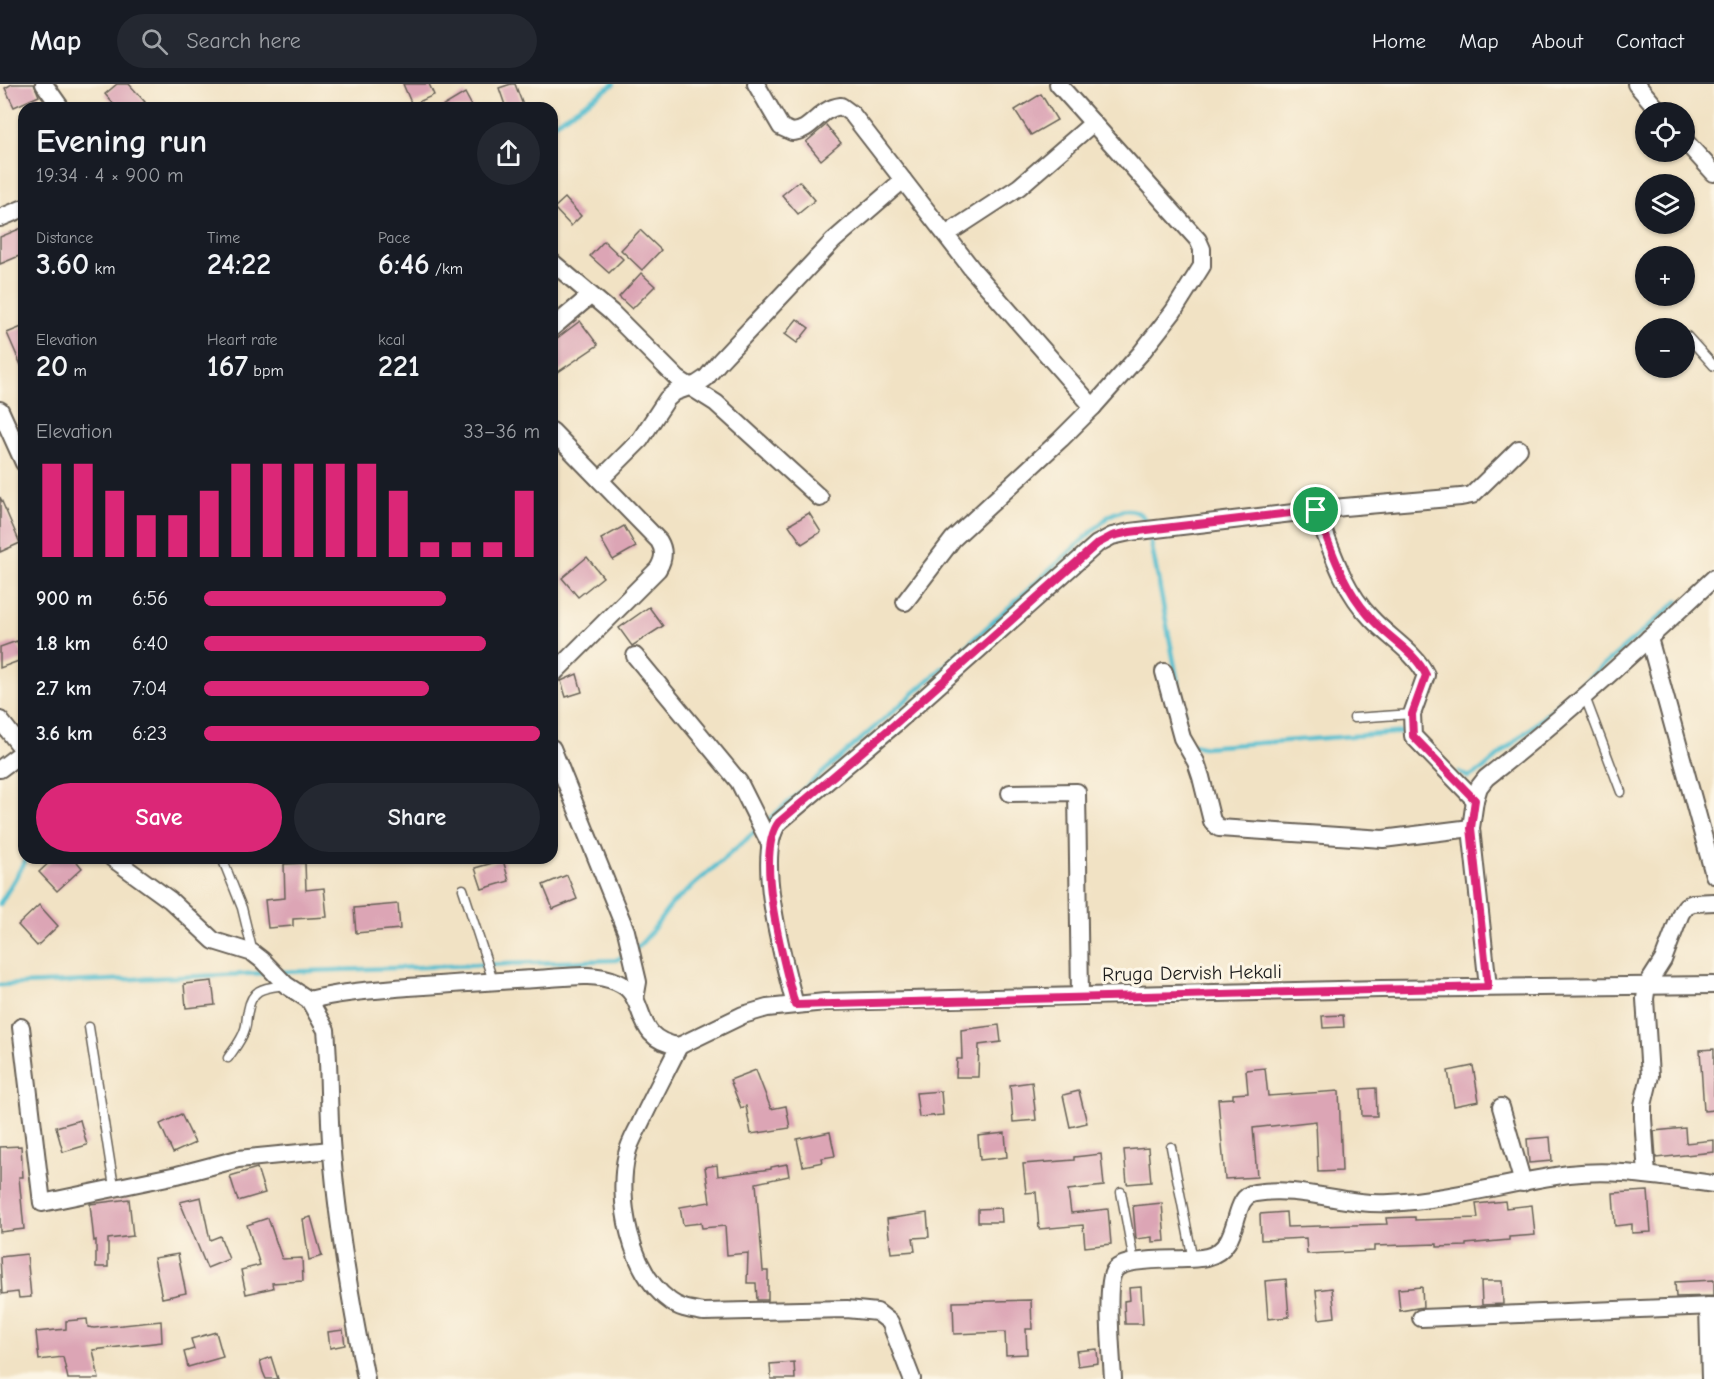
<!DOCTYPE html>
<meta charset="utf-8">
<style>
body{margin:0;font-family:"Comic Neue",sans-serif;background:#242831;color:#f1f3f6;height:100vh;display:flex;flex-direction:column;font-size:22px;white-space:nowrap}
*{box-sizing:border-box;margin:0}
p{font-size:20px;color:#9ea1a6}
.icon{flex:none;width:33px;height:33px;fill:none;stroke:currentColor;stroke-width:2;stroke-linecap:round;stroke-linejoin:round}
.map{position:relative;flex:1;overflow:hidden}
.side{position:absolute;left:18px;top:18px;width:540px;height:762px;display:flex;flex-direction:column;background:#171b24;border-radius:18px;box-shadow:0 2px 4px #0004}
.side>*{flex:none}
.buttons{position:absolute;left:1635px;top:18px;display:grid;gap:12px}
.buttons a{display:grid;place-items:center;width:60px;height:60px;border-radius:50%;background:#171b24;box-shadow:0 2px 4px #0004;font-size:30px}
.pin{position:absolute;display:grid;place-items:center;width:51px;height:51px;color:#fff;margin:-26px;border:3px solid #fff;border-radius:50%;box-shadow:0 2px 6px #0007}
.round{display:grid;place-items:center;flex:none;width:63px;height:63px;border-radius:32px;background:#242831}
.headline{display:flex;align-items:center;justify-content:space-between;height:102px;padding:0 18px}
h1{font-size:33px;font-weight:700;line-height:45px}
.stats{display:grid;grid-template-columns:repeat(3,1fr);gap:9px;height:102px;padding:6px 18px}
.stats div{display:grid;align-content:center}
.stats b{font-size:30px;font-weight:700}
.stats small{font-size:16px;font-weight:400}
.stats p{font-size:16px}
.chart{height:168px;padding:12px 18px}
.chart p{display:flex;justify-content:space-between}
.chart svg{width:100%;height:108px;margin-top:6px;stroke:#db2777;stroke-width:6}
.primary-button{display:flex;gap:12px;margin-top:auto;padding:12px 18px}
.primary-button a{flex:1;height:69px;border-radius:36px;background:#db2777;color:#fff;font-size:24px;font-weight:700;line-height:69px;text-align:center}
.primary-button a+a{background:#242831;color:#f1f3f6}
ul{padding:0 18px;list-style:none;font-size:20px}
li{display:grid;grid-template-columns:96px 72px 1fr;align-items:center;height:45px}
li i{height:15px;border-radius:8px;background:#db2777}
header{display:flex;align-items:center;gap:36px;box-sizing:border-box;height:84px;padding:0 30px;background:#171b24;border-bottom:2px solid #363941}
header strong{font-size:28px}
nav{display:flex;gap:33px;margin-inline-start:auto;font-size:21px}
.search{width:420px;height:54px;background:#242831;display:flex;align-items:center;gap:15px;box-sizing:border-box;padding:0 21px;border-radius:33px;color:#9ea1a6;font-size:22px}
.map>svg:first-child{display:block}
</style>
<header>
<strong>Map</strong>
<div class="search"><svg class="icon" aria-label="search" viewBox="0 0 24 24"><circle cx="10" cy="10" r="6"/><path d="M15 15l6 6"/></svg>Search here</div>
<nav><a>Home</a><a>Map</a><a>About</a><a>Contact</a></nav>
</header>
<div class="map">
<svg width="1714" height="1295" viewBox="0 0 1714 1295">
<rect width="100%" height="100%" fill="#fcf5e5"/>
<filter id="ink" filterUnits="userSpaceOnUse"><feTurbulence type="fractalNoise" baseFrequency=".0167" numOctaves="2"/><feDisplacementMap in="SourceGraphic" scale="12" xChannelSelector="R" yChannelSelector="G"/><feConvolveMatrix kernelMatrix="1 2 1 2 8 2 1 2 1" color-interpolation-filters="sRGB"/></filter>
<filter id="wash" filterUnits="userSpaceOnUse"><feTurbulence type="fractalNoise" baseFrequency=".008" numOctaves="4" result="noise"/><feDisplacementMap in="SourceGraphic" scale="24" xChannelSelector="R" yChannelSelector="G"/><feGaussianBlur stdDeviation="1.35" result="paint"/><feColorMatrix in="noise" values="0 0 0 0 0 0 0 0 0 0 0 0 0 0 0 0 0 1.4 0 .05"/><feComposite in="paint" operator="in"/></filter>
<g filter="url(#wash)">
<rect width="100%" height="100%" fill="#f1e2c4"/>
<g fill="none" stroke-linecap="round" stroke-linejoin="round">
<g stroke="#54becf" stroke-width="4.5">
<polyline points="552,41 614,0"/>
<polyline points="1150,453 1184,630"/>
<polyline points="1192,661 1203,663 1408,648"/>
<polyline points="1459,688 1468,693 1482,686 1678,517"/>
<polyline points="0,820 27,774"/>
<path d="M 635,865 C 649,855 660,834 672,820 L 938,588 L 1109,432 C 1124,423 1139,423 1148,440"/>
<polyline points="281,888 616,876 628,870"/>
<polyline points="0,901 267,889"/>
</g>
</g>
<g id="blocks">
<g fill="#dca5b5">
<polygon points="12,0 34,0 39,12 14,23 5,4"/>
<polygon points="117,0 129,0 145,18 138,24 117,24 105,10"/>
<polygon points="403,0 429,0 434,11 412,21"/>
<polygon points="511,0 515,0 524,24 506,24 499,4"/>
<polygon points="465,9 473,24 440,24"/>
<polygon points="1041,10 1057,36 1031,51 1015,26"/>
<polygon points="826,41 841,59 821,76 806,58"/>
<polygon points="799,97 815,116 798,130 782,111"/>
<polygon points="565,114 581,132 571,142 554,124"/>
<polygon points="24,143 24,170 0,180 0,153"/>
<polygon points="640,146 661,166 642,186 621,166"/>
<polygon points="604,157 623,175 609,189 590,172"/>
<polygon points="641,189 655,202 632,225 619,213"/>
<polygon points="797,235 809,244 797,259 785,250"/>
<polygon points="580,237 598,261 552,292 552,258"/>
<polygon points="24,242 24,288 7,249"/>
<polygon points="0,413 20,459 0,468"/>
<polygon points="809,429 821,448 802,460 789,441"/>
<polygon points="624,442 636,463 613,476 601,455"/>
<polygon points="587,473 603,493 578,513 562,494"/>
<polygon points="649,523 663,542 632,562 619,544"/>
<polygon points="17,557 24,575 0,584 0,563"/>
<polygon points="577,590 582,608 566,613 561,597"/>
<polygon points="54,774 74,774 82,784 57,807 39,788"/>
<polygon points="503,776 509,797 482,805 475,784"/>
<polygon points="305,779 306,806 324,804 327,833 293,835 293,842 268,844 265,816 285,814 284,780"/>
<polygon points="567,791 577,815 553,825 543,801"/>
<polygon points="398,820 400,845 356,849 354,824"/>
<polygon points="39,821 58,842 37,862 18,841"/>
<polygon points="212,897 215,921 186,924 184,900"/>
<polygon points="1343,931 1344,943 1323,944 1322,932"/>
<polygon points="999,941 1001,958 979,961 978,993 956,993 957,975 962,975 961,946"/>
<polygon points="1714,965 1714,1026 1704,1027 1700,966"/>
<polygon points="1473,982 1479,1017 1454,1022 1448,987"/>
<polygon points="1265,984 1268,1012 1339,1007 1342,1087 1318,1088 1316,1037 1253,1044 1257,1093 1225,1095 1218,1015 1233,1014 1233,1010 1248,1009 1246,986"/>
<polygon points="756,986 771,1025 786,1022 790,1044 751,1050 746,1022 741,1024 730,996"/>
<polygon points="1032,998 1036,1036 1013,1038 1010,1001"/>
<polygon points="1376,1004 1377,1032 1362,1032 1361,1005"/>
<polygon points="941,1007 943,1031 919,1033 916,1009"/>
<polygon points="1079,1007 1087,1039 1070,1043 1063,1011"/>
<polygon points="181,1030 195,1059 173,1069 160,1040"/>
<polygon points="80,1036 87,1061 63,1068 56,1043"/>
<polygon points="1685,1044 1686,1059 1714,1056 1714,1068 1656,1074 1654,1047"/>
<polygon points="830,1048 835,1072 822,1074 823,1078 803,1082 797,1055"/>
<polygon points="1005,1049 1007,1073 980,1076 978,1052"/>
<polygon points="1550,1053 1552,1077 1529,1079 1527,1055"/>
<polygon points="21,1062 23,1093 19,1093 24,1145 0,1148 0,1063"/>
<polygon points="1148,1064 1151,1098 1127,1100 1124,1066"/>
<polygon points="1101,1070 1104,1102 1068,1106 1071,1129 1108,1125 1111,1160 1085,1163 1083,1141 1039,1145 1036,1108 1026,1109 1023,1080 1074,1076 1074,1073"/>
<polygon points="787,1080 789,1092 756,1099 763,1187 768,1187 768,1216 757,1216 756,1199 747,1199 748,1169 727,1171 725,1142 702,1144 701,1139 683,1141 680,1123 710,1118 705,1083 717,1081 718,1092 771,1085 771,1083"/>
<polygon points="257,1084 265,1109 238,1117 230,1092"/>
<polygon points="1648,1107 1651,1148 1632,1149 1632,1140 1615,1142 1613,1109"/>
<polygon points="201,1113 210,1156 220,1152 229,1175 207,1184 180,1118"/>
<polygon points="129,1115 133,1152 108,1155 108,1183 96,1183 96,1156 94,1157 90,1120"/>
<polygon points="1505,1117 1506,1124 1532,1121 1535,1151 1509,1153 1509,1156 1466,1160 1466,1162 1437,1163 1437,1160 1374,1162 1374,1167 1307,1170 1306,1154 1261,1156 1260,1130 1286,1128 1287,1143 1387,1140 1386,1134 1415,1133 1415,1136 1478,1134 1476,1120"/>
<polygon points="1162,1119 1165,1157 1152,1158 1152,1153 1136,1155 1133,1122"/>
<polygon points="1001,1124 1002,1138 978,1138 978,1125"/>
<polygon points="927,1129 929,1153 913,1154 915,1167 891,1169 887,1135"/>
<polygon points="311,1133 322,1172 309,1176 303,1135"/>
<polygon points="268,1134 282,1175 302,1174 303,1197 272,1199 273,1204 246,1210 241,1186 260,1181 247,1141"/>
<polygon points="27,1170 31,1213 19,1214 18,1208 2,1210 0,1173"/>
<polygon points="178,1170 186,1209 162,1214 154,1174"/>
<polygon points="1286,1195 1289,1233 1268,1235 1265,1197"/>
<polygon points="1714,1196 1714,1212 1676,1213 1675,1198"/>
<polygon points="1481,1197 1502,1197 1503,1220 1482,1221"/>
<polygon points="1141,1203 1143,1240 1125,1240 1124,1217 1130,1216 1129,1204"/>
<polygon points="1422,1203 1423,1223 1400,1227 1398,1205"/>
<polygon points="1332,1204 1335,1233 1319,1235 1316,1206"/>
<polygon points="1031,1216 1032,1245 1026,1245 1027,1270 1006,1271 1005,1248 954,1250 953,1218"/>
<polygon points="87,1235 88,1243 94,1244 161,1237 162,1258 93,1266 99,1295 68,1295 63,1273 39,1276 36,1248 66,1245 66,1237"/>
<polygon points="343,1246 345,1261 330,1264 328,1248"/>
<polygon points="216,1248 223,1273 188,1283 184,1268 194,1265 191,1255"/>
<polygon points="1097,1265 1098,1279 1078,1282 1076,1267"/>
<polygon points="271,1273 278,1295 266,1295 263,1288 260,1277"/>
<polygon points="794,1278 795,1295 771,1295 770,1280"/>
</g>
</g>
</g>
<g filter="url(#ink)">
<use href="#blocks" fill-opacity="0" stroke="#676157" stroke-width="1.5"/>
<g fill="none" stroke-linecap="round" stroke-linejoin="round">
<g stroke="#676157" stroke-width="11">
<g id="lane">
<polyline points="1687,252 1714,282"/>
<polyline points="1585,613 1621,708"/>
<polyline points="1354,634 1412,630"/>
<polyline points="222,774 242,824 253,869"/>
<polyline points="463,805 493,897"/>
<polyline points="89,943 114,1103"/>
<path d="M 228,974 C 234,965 242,956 245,945 C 247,940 246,933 248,927 C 252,903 265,904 286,901"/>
<polyline points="1171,1063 1193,1176"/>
<polyline points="1121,1108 1134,1178"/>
</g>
</g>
<g stroke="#676157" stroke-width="20">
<g id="street">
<polyline points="44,0 61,24"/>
<path d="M 756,0 L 781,43 L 792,48 C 813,47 817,25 841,22 L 852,30 L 972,185 L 1093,323"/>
<polyline points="1636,0 1660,28"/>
<polyline points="1684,56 1714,89"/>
<polyline points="0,134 24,124"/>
<polyline points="947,150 1019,103 1093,39"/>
<polyline points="552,178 611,228 678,295 716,319 820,414"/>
<polyline points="552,244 590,212"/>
<polyline points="0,326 24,379"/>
<path d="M 552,347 L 659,457 C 665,467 664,475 658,485 L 552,591"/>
<polyline points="600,396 640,356 667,315 675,308 697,300 706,294 720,277 833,157 903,96"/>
<path d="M 1316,426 C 1331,464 1342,504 1371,534 C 1388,553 1415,568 1426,591 L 1412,630 L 1413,652 L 1475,716"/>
<polyline points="905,518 953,455 1061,355 1093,323 1141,269 1173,228 1202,182 1202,165 1198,156 1058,0"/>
<polyline points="1649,554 1714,791"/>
<polyline points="635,572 739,698 770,760"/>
<polyline points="1164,588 1182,654 1196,678 1201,693 1212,737 1219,744 1383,755 1471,744"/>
<polyline points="0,636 24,667"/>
<polyline points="552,664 626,847 638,898 635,915"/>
<polyline points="0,685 24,667"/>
<polyline points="1010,709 1077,708 1080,912"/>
<path d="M 112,774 L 170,816 L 214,857 L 253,869 L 262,876 L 286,901 L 309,916 L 326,946 C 330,987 328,1028 332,1069 C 338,1145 351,1220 366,1295"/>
<path d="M 1488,903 L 1471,744 L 1475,716 L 1479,703 L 1486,694 C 1566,632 1640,563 1714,494"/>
<path d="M 309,916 C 342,908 375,906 408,903 C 451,900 493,897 536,895 C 562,894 593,887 617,898 C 651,912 629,955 679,962"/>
<path d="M 795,921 C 785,881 753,771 779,738 L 895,640 L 1097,460 L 1112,452 L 1130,448 L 1344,423 L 1461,413 L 1472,411 L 1519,365"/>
<polyline points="21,943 42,1119 177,1091 238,1075 331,1066"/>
<polyline points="679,962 743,931 767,924 825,918 1381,905 1714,901"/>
<path d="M 679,962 C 666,988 652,1014 640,1040 C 635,1050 629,1060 627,1070 C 616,1115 630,1188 670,1217 C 680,1225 692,1226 704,1228 L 847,1225 L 877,1228 L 890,1238 L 912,1295"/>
<polyline points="1501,1023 1523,1099"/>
<polyline points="1647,1091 1643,1034 1643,1021 1650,992 1645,915 1647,901 1663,876 1681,829 1686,822 1693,819 1714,818"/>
<polyline points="1708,1222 1710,1295"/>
<polyline points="1421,1234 1714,1222"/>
<path d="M 1113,1295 C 1112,1275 1105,1201 1114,1187 C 1124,1171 1187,1178 1207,1173 C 1244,1163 1229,1113 1255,1109 C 1301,1101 1344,1122 1390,1119 C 1451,1116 1509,1098 1569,1090 C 1618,1084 1666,1094 1714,1100"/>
</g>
</g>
<use href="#lane" stroke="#fff" stroke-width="8"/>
<use href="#street" stroke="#fff" stroke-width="16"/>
</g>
</g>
<g fill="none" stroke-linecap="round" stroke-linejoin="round" filter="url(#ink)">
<g stroke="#fff" stroke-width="12">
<path id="route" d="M 1316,426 C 1331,464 1341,500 1369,532 C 1386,553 1414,566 1426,591 L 1412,630 L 1413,652 L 1475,716 L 1471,744 L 1488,903 L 795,921 C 785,882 753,771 779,738 L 895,640 L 1097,460 L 1112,452 L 1130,448 Z"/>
</g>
<use href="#route" stroke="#db2777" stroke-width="8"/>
</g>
<g text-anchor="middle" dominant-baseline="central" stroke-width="6" stroke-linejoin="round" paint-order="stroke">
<g font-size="20" fill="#1c1c1c" stroke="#fcf5e5">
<text transform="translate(1192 889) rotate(-1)">Rruga Dervish Hekali</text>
</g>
</g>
</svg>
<div class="buttons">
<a><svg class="icon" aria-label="locate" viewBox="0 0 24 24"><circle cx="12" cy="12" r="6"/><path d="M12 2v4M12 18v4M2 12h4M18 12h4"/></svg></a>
<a><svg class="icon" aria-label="layers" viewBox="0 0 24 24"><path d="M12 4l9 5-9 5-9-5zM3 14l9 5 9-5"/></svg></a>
<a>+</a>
<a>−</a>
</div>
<div class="pin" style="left:1316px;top:426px;background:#1e9e55"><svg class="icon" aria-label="arrive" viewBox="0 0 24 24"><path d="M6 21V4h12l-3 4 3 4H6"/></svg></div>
<section class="side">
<div class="headline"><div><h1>Evening run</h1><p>19:34 · 4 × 900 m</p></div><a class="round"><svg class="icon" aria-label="share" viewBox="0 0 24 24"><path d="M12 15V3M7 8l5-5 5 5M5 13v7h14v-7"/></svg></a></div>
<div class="stats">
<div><p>Distance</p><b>3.60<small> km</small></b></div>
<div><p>Time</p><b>24:22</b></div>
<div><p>Pace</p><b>6:46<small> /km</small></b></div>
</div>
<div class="stats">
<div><p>Elevation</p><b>20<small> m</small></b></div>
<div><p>Heart rate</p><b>167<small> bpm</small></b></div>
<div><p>kcal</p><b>221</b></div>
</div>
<div class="chart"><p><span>Elevation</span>33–36 m</p>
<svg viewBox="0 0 160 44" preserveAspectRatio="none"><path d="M5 44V6M15 44V6M25 44V17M35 44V27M45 44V27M55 44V17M65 44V6M75 44V6M85 44V6M95 44V6M105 44V6M115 44V17M125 44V38M135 44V38M145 44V38M155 44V17"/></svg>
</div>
<ul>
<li><b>900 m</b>6:56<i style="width:72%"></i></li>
<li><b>1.8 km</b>6:40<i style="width:84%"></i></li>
<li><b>2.7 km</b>7:04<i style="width:67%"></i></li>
<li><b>3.6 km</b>6:23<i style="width:100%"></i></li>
</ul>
<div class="primary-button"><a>Save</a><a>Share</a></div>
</section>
</div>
